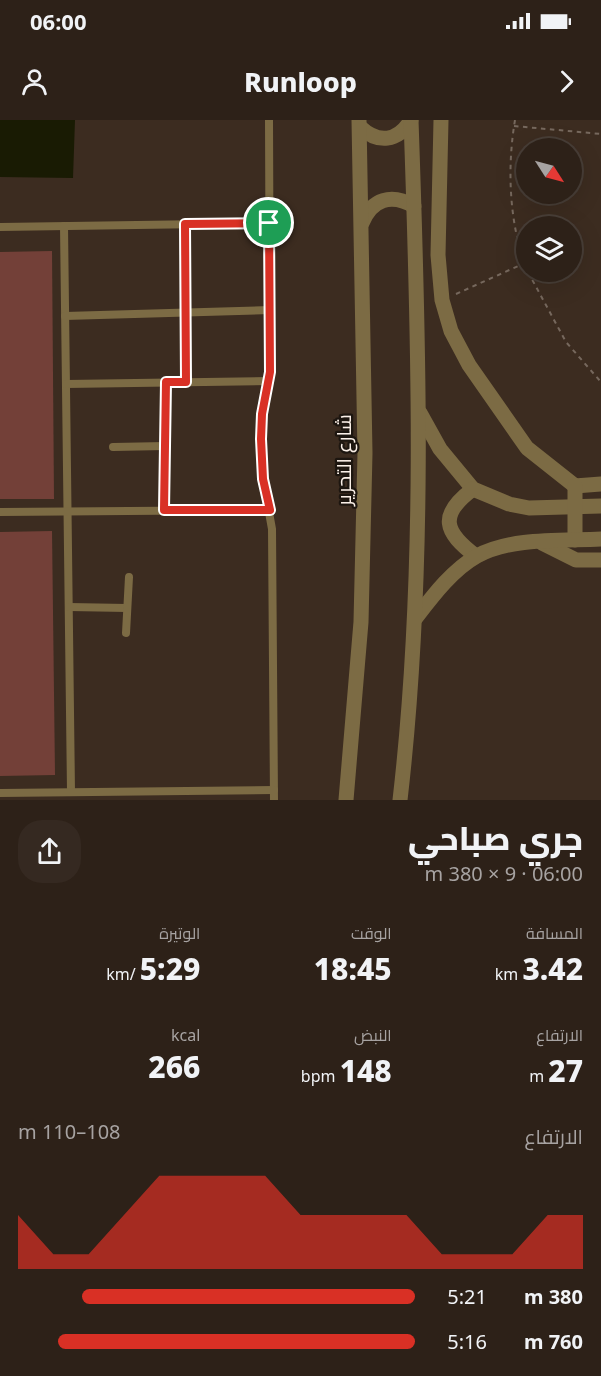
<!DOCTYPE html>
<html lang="ar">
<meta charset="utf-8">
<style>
body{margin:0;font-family:"Noto Sans",Cairo,sans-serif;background:#352921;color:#f1f3f6;direction:rtl;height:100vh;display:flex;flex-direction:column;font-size:22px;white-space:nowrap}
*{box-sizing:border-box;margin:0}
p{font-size:20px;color:#a7a3a2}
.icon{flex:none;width:33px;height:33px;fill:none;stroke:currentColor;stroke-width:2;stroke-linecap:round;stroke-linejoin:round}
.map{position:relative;height:680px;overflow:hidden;direction:ltr}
.side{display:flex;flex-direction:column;background:#2d2118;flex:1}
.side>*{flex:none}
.needle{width:39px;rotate:126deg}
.buttons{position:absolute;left:516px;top:18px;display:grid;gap:12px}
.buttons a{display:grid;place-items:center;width:66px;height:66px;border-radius:50%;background:#2d2118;box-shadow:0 6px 24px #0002,0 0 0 2px #483e37;font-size:30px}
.pin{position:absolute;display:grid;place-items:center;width:51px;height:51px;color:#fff;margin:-26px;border:3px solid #fff;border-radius:50%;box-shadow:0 2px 6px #0007}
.round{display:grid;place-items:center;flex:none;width:63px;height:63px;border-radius:24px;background:#352921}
.head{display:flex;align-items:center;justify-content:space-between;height:102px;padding:0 18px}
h1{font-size:33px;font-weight:800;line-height:45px}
.stats{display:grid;grid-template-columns:repeat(3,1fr);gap:9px;height:102px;padding:6px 18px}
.stats div{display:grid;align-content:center}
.stats b{font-size:30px;font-weight:800}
.stats small{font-size:16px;font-weight:400}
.stats p{font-size:16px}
.chart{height:168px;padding:12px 18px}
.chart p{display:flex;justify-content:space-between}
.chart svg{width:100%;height:108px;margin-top:6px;fill:#d93025;opacity:.7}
ul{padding:0 18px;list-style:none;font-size:20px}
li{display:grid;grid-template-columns:96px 72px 1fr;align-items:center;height:45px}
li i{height:15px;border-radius:8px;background:#d93025}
.status{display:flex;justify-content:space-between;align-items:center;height:42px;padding:0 30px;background:#2d2118;direction:ltr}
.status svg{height:16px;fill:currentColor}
header{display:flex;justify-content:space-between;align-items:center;height:78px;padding:0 18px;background:#2d2118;font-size:27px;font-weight:800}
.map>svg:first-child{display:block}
</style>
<div class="status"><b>06:00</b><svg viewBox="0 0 49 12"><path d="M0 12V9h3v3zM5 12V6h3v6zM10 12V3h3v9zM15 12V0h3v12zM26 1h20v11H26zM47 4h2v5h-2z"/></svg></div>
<header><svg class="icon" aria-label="forward" viewBox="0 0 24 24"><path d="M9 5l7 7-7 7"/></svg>Runloop<svg class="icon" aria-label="person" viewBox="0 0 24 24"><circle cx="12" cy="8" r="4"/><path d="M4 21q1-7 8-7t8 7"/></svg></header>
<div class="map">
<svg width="601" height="680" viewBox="0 0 601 680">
<rect width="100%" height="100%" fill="#3c2c20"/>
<polygon fill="#191b03" points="0,0 75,0 73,58 0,57"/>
<g fill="#734038">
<polygon points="52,131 54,379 0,379 0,132"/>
<polygon points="52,411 55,655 0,656 0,412"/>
</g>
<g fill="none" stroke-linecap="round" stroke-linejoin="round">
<g stroke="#76685d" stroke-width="2" stroke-dasharray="4.5 4.5" stroke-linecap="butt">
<path d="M 515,0 C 507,47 509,103 526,147"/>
<polyline points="514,6 601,14"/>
<polyline points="528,152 566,222 601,262"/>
<polyline points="456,174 525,143"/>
</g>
<g stroke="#7c6b44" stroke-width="8">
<polyline points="269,0 270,252 262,294 261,319 263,359 272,409 274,680"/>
<polyline points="185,104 186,262"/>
<polyline points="64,106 71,672"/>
<polyline points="0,107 269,103"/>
<polyline points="65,196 270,190"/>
<polyline points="66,264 269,261"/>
<polyline points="113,327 165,326"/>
<polyline points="164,390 166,263"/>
<polyline points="0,392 270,390"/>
<polyline points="69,487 127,488"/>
<polyline points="126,513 129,457"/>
<polyline points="0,673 274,670"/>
</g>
<g stroke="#7c6b44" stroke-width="15">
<polyline points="441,0 438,135 442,180 451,211 469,245 527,328 575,366 601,364"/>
<polyline points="542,423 576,440 601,440"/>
</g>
<g stroke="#7c6b44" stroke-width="15">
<path d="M 360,7 C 378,24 398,22 411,0"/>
<path d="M 362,103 C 372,79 391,73 414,86"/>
<polyline points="420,293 440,329 473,369 509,384 529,388 601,386"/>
<path d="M 473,369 C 438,395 444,412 476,436"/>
<polyline points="575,420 575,366"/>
<path d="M 415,499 C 432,477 452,450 477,436 C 512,417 562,421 601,419"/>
<polyline points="346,680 361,502 365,333 359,0"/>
<path d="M 400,680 C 426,455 419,226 411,0"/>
</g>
</g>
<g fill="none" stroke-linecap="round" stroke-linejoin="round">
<g stroke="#fff" stroke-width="12">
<polygon id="route" points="269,103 270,252 262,294 261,319 263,359 270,390 164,390 166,262 186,262 185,104"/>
</g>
<use href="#route" stroke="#d93025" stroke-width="8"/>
</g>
<g text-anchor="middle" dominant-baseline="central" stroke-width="4.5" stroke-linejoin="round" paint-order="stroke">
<g font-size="20" fill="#fbf0e8" stroke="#1d1610">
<text transform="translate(343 340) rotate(-90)">شارع التحرير</text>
</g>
</g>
</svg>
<div class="buttons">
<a><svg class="needle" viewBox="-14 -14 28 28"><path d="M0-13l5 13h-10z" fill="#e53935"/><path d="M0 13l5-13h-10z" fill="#a7a3a2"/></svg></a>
<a><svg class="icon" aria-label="layers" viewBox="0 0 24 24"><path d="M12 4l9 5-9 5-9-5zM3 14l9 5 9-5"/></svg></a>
</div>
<div class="pin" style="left:269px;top:103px;background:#1e9e55"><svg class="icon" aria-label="arrive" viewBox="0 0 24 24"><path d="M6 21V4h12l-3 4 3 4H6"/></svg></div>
</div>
<section class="side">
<div class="head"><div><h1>جري صباحي</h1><p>06:00 · 9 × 380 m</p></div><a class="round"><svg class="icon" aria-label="share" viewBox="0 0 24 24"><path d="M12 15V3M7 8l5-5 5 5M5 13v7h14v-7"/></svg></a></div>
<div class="stats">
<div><p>المسافة</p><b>3.42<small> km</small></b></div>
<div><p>الوقت</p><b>18:45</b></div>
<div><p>الوتيرة</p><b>5:29<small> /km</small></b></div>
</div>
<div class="stats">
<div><p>الارتفاع</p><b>27<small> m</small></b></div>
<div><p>النبض</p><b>148<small> bpm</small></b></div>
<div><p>kcal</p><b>266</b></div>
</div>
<div class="chart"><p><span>الارتفاع</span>108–110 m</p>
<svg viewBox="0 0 160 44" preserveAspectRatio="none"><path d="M0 44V22L10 38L20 38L30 22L40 6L50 6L60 6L70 6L80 22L90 22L100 22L110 22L120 38L130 38L140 38L150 22L160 22V44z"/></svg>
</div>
<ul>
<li><b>380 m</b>5:21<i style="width:84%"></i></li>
<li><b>760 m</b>5:16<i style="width:90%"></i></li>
</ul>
</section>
